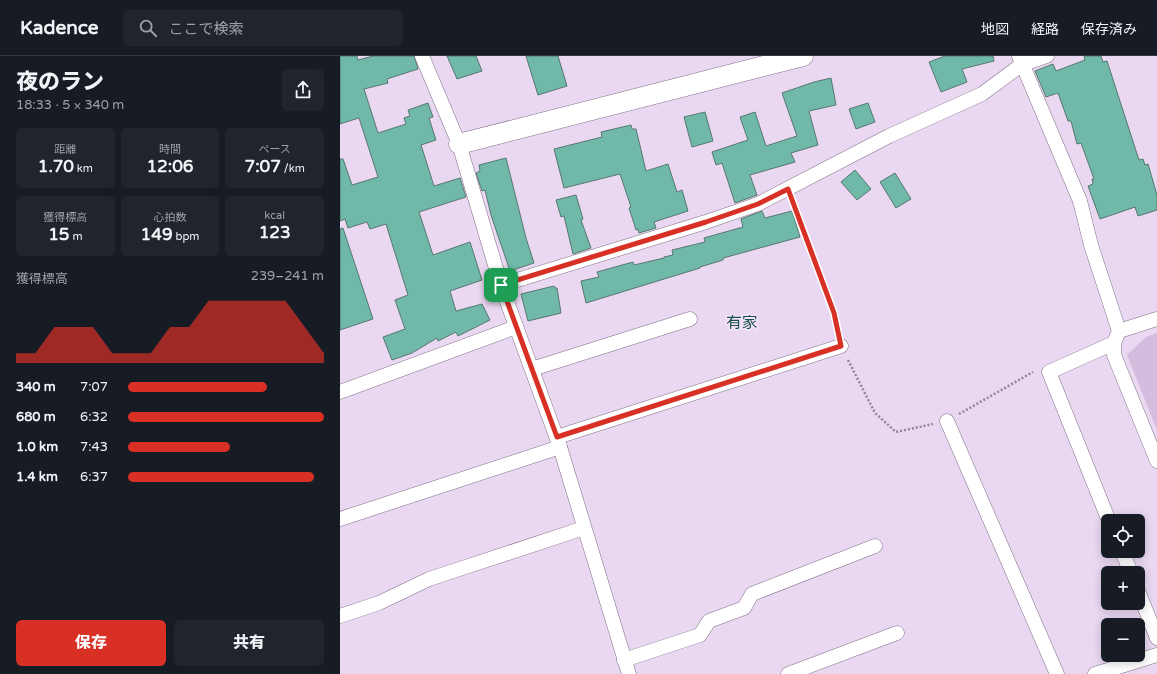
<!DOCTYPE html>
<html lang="ja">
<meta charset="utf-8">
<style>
body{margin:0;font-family:"Varela Round","Noto Sans JP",sans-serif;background:#20242c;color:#f1f3f6;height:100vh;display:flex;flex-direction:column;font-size:15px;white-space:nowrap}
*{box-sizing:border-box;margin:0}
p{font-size:13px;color:#9ea1a6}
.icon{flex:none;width:22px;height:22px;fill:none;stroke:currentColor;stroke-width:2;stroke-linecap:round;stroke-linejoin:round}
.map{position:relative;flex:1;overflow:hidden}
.details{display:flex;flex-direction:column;background:#171b24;width:340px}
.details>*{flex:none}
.fabs{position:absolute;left:761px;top:458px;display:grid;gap:8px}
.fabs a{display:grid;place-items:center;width:44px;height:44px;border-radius:6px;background:#171b24;box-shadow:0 2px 10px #0003;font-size:20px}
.pin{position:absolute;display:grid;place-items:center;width:34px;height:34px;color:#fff;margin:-17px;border-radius:8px;box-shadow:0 2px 6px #0006}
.round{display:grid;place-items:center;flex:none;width:42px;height:42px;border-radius:6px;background:#20242c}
.headline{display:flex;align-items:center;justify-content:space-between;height:68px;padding:0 16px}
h1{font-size:22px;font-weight:800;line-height:30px}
.metrics{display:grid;grid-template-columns:repeat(3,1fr);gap:6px;height:68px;padding:4px 16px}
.metrics div{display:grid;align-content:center;border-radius:6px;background:#20242c;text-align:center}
.metrics b{font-size:17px;font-weight:800}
.metrics small{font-size:11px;font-weight:400}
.metrics p{font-size:11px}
.chart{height:112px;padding:8px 16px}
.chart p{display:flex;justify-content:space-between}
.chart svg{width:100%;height:72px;margin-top:4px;fill:#d93025;opacity:.7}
.cta{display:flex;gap:8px;margin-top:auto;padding:8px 16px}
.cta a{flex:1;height:46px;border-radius:6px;background:#d93025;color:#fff;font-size:16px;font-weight:800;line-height:46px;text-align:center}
.cta a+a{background:#20242c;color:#f1f3f6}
ul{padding:0 16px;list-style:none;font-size:13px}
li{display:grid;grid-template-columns:64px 48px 1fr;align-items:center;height:30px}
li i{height:10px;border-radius:5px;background:#d93025}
header{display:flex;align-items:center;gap:24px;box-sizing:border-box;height:56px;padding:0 20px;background:#171b24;border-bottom:1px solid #363941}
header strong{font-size:19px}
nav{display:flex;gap:22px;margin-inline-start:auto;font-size:14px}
.search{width:280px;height:36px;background:#20242c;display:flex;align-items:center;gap:10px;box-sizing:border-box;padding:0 14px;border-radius:6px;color:#9ea1a6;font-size:15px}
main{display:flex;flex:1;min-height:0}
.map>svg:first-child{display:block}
</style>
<header>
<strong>Kadence</strong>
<div class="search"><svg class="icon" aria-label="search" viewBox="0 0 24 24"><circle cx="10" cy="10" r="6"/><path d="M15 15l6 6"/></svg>ここで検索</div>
<nav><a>地図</a><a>経路</a><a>保存済み</a></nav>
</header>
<main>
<section class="details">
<div class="headline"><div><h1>夜のラン</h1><p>18:33 · 5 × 340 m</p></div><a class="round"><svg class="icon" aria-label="share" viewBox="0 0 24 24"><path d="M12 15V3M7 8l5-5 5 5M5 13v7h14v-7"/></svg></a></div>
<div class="metrics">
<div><p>距離</p><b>1.70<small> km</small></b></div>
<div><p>時間</p><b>12:06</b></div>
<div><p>ペース</p><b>7:07<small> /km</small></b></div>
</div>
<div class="metrics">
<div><p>獲得標高</p><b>15<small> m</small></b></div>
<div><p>心拍数</p><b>149<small> bpm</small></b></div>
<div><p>kcal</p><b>123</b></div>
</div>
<div class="chart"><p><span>獲得標高</span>239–241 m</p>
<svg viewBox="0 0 160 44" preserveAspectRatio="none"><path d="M0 44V38L10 38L20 22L30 22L40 22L50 38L60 38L70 38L80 22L90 22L100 6L110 6L120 6L130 6L140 6L150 22L160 38V44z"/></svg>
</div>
<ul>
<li><b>340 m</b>7:07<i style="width:71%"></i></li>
<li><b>680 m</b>6:32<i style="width:100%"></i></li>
<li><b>1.0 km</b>7:43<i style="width:52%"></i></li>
<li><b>1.4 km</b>6:37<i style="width:95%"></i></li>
</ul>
<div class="cta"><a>保存</a><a>共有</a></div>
</section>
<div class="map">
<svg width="817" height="618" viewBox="0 0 817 618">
<rect width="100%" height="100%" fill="#ead8f2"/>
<polygon fill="#d4bcde" points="817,277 817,374 787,299 806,281"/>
<g fill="#70b9a8" stroke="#57776f">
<polygon points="0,0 17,0 18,4 33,0 74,0 78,13 47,23 48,27 24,33 38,77 66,68 64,62 70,60 68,54 88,47 93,61 89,62 96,84 81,89 94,130 120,122 126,141 79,156 93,199 130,186 142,224 110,235 116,255 142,248 150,264 118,280 116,276 98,285 97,282 72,297 52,304 43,281 65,273 55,244 68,239 46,168 30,173 27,166 8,172 5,163 0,165 0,103 3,103 12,129 38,121 19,62 0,68"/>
<polygon points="107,0 136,0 142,15 117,23"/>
<polygon points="186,0 218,0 227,30 198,39"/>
<polygon points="605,0 653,0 654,5 622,13 627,26 601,36 589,6"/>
<polygon points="744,0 761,0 763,6 767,5 799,104 803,103 805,109 808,108 817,139 817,154 798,160 795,151 760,163 748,130 753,128 752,123 754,123 741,87 737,88 731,65 728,65 718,37 706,41 695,15 713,8 716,15 745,4"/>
<polygon points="491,22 496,49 469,55 478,89 451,97 455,106 410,119 417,139 395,147 382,107 376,109 372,96 408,84 400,61 415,56 426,90 457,80 442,37 474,26"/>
<polygon points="528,47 535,66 516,73 509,53"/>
<polygon points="365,56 373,85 352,91 344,61"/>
<polygon points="291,69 292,73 296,73 306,115 328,108 337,136 342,134 348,155 314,166 316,172 299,177 298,173 296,174 289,152 291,151 280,118 224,132 214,93 262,81 261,76"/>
<polygon points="166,102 186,182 194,207 170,215 151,159 145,134 142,135 136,117 140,115 139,109"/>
<polygon points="515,114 531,133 517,144 501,126"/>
<polygon points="555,117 571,143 556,152 540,126"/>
<polygon points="236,139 243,163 241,164 251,192 233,198 224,160 221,161 216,144"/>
<polygon points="422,155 425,162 452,155 460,181 383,202 383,204 360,211 360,212 246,247 241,225 259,221 257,216 293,206 294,209 324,202 324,201 333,199 332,194 365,186 364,182 403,171 401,163"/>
<polygon points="3,172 33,263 0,274 0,173"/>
<polygon points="214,230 215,232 217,232 221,257 188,265 181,238"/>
</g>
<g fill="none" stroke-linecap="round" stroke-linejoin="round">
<g stroke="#7f7086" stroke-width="15">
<g id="street">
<polyline points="82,0 119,88 161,229 220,391 289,618"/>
<polyline points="679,0 740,145 751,189 779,275 774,287 774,299 817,405"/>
<polyline points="161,229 366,166 418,148 549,80 642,38 681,9 707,0"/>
<polyline points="779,275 817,263"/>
<polyline points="192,313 350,263"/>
<polyline points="0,336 176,271"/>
<polyline points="607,365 717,618"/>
<polyline points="217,381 501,290"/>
<polyline points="0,463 220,391"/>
<polyline points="769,465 709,316 774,287"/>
<polyline points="782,495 791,517"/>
<polyline points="798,535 817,582"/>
<polyline points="0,560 39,547 89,523 244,472"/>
<polyline points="284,604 360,579 369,565 404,552 412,538 535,490"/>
<polyline points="448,618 557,577"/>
<polyline points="755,618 817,599"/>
</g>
</g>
<g stroke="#7f7086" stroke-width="21">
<polyline id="secondary" points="119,88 463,0"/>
</g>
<g stroke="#908496" stroke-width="2.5" stroke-dasharray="2 2" stroke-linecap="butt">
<polyline points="453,148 494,257 498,275"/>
<polyline points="508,304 535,357 556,376 593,368"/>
<polyline points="619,358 693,316"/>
</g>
<use href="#street" stroke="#fff" stroke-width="14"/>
<use href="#secondary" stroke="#fff" stroke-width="20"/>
</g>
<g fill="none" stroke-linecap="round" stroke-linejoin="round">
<g stroke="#fff" stroke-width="8">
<polygon id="route" points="448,133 494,257 501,290 217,381 161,229 366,166 418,148"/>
</g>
<use href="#route" stroke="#d93025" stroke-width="5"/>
</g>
<g text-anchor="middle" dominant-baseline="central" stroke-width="3" stroke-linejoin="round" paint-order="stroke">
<g font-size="16" fill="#1a5045" stroke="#f7e5ff">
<text x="402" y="267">有家</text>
</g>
</g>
</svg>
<div class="fabs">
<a><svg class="icon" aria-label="locate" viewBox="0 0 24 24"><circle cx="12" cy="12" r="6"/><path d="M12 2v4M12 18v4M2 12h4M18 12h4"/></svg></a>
<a>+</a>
<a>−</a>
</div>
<div class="pin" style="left:161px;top:229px;background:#1e9e55"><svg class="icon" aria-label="arrive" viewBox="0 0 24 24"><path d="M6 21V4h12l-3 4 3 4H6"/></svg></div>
</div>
</main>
